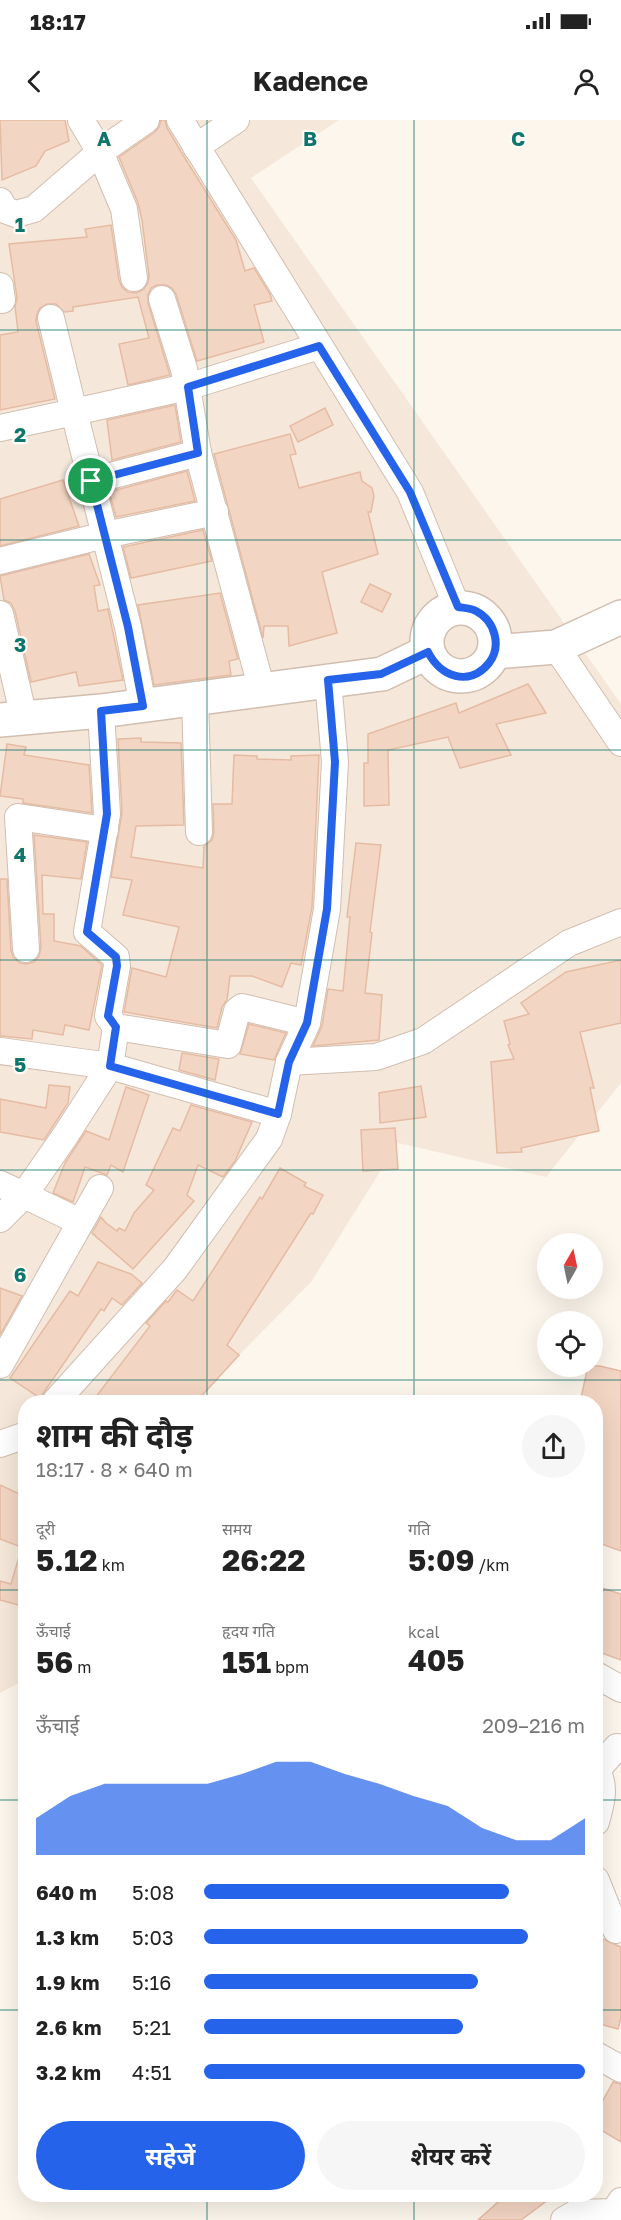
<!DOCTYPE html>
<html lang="hi">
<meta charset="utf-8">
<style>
body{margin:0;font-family:"Golos Text","Noto Sans Devanagari",sans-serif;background:#f6f6f6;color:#222;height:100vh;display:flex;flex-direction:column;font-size:22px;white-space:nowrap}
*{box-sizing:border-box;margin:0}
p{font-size:20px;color:#767676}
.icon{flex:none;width:33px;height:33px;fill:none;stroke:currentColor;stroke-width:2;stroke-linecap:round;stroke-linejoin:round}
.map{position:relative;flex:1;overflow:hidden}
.drawer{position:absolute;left:18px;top:1275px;width:585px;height:807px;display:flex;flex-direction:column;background:#fff;border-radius:24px;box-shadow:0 6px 24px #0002}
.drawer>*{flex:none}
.needle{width:39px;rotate:9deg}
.controls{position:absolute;left:537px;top:1113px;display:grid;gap:12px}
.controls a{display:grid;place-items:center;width:66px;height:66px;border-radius:50%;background:#fff;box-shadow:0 6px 24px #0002;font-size:30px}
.pin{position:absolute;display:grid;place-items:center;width:51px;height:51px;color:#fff;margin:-26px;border:3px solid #fff;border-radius:50%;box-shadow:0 2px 6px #0007}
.round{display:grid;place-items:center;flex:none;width:63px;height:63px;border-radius:32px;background:#f6f6f6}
.summary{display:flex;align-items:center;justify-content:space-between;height:102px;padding:0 18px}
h1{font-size:33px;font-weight:700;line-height:45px}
.stats{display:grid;grid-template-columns:repeat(3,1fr);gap:9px;height:102px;padding:6px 18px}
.stats div{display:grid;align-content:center}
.stats b{font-size:30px;font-weight:700}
.stats small{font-size:16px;font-weight:400}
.stats p{font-size:16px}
.chart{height:168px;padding:12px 18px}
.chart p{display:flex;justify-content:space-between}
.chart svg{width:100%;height:108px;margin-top:6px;fill:#2563eb;opacity:.7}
.action{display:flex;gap:12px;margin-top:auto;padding:12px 18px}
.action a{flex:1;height:69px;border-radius:36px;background:#2563eb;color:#fff;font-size:24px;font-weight:700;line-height:69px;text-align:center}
.action a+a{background:#f6f6f6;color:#222}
ul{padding:0 18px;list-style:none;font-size:20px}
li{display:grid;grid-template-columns:96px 72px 1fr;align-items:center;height:45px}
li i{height:15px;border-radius:8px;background:#2563eb}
.status{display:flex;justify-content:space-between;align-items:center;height:42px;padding:0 30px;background:#fff;direction:ltr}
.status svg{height:16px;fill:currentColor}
header{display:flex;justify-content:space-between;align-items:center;height:78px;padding:0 18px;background:#fff;font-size:27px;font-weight:700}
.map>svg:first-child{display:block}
</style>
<div class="status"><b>18:17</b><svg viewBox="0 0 49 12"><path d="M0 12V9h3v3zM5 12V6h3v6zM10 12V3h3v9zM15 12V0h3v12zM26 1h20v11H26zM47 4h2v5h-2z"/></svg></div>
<header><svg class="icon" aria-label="back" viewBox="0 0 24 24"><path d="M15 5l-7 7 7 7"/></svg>Kadence<svg class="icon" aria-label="person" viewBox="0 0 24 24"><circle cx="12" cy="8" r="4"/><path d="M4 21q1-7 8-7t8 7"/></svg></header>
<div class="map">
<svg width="621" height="2100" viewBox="0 0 621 2100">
<rect width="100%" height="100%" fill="#fdf6ec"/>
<polygon fill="#f5e8da" points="0,0 339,0 251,58 621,584 621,963 546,1057 398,1023 311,1162 193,1282 26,1282 25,1560 0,1573"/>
<g fill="#f3d5c3" stroke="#e6bba3" stroke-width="1.5">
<polygon points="0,0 65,0 69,21 45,31 36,46 2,60"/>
<polygon points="161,0 165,0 167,8 183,35 236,120 245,151 254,148 270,174 272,181 254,185 264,222 197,241 176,174 172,168 166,165 157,165 151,168 148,175 148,183 170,255 128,265 119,224 149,218 138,177 73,187 73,191 64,192 56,184 47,184 40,188 37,194 36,201 55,279 0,290 0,215 18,212 15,186 17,178 9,124 87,117 85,109 111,105 119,160 122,167 128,172 136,173 144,169 148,163 149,156 142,100 138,83 119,37 155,12 159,7"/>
<polygon points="175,285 181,322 112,340 107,300"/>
<polygon points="325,288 333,305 298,322 290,306"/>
<polygon points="290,314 296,334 290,335 299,368 360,352 362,361 372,368 374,376 371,392 368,392 378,434 322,452 337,513 289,526 288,506 264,506 263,518 214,334"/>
<polygon points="187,351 195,381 116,397 109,372"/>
<polygon points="63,360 79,406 0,426 0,379"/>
<polygon points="203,410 212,441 131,458 123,427"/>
<polygon points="89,434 100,465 94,466 98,491 108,489 123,560 79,566 76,552 31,562 15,491 11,483 4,480 0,456"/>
<polygon points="370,464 391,474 382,492 361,482"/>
<polygon points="220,473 238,539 229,541 231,555 154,565 138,485"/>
<polygon points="528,564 546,593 496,604 511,635 460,648 448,617 388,630 389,685 364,686 364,643 368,643 368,614 456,583 459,593"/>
<polygon points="141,618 141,622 181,623 184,705 136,706 131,737 203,748 204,726 212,720 214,712 213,684 232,684 234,635 257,636 257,639 291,640 291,636 319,635 312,787 301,845 291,843 282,867 252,856 230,856 227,880 222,887 217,908 124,892 132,848 166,857 179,807 123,795 132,760 111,757 122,693 118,619"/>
<polygon points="7,624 26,627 24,635 89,645 92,693 23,683 23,679 0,676"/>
<polygon points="34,715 87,722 81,759 42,755 43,794 54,794 54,821 81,826 102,845 89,910 65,905 63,915 33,910 32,919 0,916 0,759 7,759 11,830 13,837 20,843 26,844 34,842 39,836 41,828"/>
<polygon points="356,723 381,725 370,812 372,813 365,873 382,875 379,920 313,926 322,906 328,869 343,871 350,797 347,797"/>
<polygon points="621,840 621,903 580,912 594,968 590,968 599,1011 521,1028 522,1032 497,1033 491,942 514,939 508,925 510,924 504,901 529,894 521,883 566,852"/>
<polygon points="249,904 286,913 274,940 240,934"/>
<polygon points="182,933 219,939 215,960 179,950"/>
<polygon points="49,965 70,967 68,983 44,1020 0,1012 0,979 46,988"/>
<polygon points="421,966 426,997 380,1003 379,973"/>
<polygon points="126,967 149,975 123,1052 111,1045 107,1055 85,1047 73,1082 53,1073 65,1043 86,1011 109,1020"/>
<polygon points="191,985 252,1002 235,1041 223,1057 198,1045 187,1075 194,1081 133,1149 92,1113 101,1097 106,1103 117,1111 119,1108 125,1111 134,1093 154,1070 146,1065 173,1008 180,1011"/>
<polygon points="395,1008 398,1049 363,1051 361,1010"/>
<polygon points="280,1048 306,1063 304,1066 323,1075 313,1094 311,1093 227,1225 239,1235 196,1282 92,1282 150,1206 146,1203 166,1181 168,1182 177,1170 193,1181 260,1077 262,1079"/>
<polygon points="98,1142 131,1154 142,1163 122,1185 112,1178 104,1191 101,1189 40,1278 10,1258 70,1171 78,1176"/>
<polygon points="0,1168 22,1176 0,1215"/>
<polygon points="588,1246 600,1246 621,1251 621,1431 596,1422 596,1282 580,1282"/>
<polygon points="0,1365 26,1377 26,1429 0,1419"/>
<polygon points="21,1430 26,1430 26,1487 0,1480 0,1461 11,1464"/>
<polygon points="596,1466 621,1474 621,1540 596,1531"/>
<polygon points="596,1816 621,1827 621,1898 618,1909 596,1903"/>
<polygon points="613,1962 621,1964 621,2022 596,2007 596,1993"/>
<polygon points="507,2074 556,2074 521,2100 478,2100"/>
</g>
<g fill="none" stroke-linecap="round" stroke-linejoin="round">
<g stroke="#d1beb0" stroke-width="28">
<g id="minor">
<polyline points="81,0 100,32 124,89 134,158"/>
<polyline points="180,0 410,372 457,487"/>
<polyline points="196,27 236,0"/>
<polyline points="0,81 5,90 16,94 34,89 100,32 146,0"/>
<polyline points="0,166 2,180"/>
<polyline points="162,179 184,249 198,333 262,570"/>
<polyline points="0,308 74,292 51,198"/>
<polyline points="91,361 198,333"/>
<polyline points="0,441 105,415 215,392"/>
<polyline points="0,494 24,598"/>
<polyline points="556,527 621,623"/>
<polyline points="195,578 199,712"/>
<polyline points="143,586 128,507 74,292 187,267 319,226"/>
<polyline points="26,829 18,697 105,710"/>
<polyline points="116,907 228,925 237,891 242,887 307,903"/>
<polyline points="0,931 110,946 116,907 108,896 117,846 116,837 87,812 107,694 101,591"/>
<polyline points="289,942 376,937 423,921 569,823 621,802"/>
<polyline points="0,1064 24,1075 0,1099"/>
<polyline points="80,1102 24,1075 65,1016 110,946 278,994"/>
<polyline points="0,1245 100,1068"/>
<polyline points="55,1282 175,1149 269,1019 278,994 289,942 307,903 327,789 335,642 328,560"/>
<polyline points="0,1324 26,1315"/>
<polyline points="596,1555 621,1569"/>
<polyline points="596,1651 617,1627"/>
<path d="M 596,1702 C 601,1684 606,1668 597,1650"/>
<polyline points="596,1760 616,1810"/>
<polyline points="596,1935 621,1949"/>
<polyline points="564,2100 576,2093 614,2092 621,2081"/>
</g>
</g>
<g stroke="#d1beb0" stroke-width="36">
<g id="tertiary">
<circle cx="461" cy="522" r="34"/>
<polyline points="494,532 556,527 621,497"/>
<polyline points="0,600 101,591 382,554 428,532"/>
</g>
</g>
<use href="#minor" stroke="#fff" stroke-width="26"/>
<use href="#tertiary" stroke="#fff" stroke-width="33"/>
</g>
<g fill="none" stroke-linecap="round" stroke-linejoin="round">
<g stroke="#fff" stroke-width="12">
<path id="route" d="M 319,226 L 410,372 L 458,487 C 464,488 470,488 476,491 C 495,501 502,526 489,543 C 469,568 440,556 428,532 L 381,554 L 328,560 L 335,642 L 327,789 L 307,903 L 289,942 L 278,994 L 110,946 L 116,907 L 108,896 L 117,846 L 116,837 L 87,812 L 107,694 L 101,591 L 143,586 L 128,507 L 91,361 L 198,333 L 188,267 Z"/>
</g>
<use href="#route" stroke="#2563eb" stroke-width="8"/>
</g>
<path fill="none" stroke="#0f766e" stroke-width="1.5" stroke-opacity="0.55" d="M 207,0 L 207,1282M 414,0 L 414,1282M 0,210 L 621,210M 0,420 L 621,420M 0,630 L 621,630M 0,840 L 621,840M 0,1050 L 621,1050M 0,1260 L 621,1260M 0,1470 L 26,1470M 596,1470 L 621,1470M 0,1680 L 26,1680M 596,1680 L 621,1680M 0,1890 L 26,1890M 596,1890 L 621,1890M 207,2074 L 207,2100M 414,2074 L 414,2100"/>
<g font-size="20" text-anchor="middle" font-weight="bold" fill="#0f766e" stroke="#fffaf3" stroke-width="4.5" stroke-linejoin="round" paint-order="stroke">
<text x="104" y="26">A</text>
<text x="310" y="26">B</text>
<text x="518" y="26">C</text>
<text x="20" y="112">1</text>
<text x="20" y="322">2</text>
<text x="20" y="532">3</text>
<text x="20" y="742">4</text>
<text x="20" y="952">5</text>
<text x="20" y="1162">6</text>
</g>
</svg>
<div class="controls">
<a><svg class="needle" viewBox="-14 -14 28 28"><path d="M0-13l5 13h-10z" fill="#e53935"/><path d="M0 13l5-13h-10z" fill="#767676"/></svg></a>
<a><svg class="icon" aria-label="locate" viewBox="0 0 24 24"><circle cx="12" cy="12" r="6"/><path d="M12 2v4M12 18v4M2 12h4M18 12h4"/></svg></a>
</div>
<div class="pin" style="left:91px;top:361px;background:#1e9e55"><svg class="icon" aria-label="arrive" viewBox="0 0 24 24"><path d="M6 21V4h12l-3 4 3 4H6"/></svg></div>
<section class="drawer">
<div class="summary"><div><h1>शाम की दौड़</h1><p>18:17 · 8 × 640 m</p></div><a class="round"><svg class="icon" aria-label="share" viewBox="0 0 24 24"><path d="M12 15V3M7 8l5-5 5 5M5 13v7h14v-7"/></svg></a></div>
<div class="stats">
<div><p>दूरी</p><b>5.12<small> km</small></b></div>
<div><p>समय</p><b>26:22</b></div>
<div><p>गति</p><b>5:09<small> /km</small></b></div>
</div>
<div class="stats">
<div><p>ऊँचाई</p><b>56<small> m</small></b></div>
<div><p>हृदय गति</p><b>151<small> bpm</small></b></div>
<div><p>kcal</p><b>405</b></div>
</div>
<div class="chart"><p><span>ऊँचाई</span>209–216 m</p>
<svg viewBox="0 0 160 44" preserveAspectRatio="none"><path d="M0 44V29L10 20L20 15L30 15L40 15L50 15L60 11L70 6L80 6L90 11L100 15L110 20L120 24L130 33L140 38L150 38L160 29V44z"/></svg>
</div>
<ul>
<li><b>640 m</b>5:08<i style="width:80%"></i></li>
<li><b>1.3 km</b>5:03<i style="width:85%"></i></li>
<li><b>1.9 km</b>5:16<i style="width:72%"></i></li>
<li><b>2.6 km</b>5:21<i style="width:68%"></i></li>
<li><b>3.2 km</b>4:51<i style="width:100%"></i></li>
</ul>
<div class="action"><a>सहेजें</a><a>शेयर करें</a></div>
</section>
</div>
